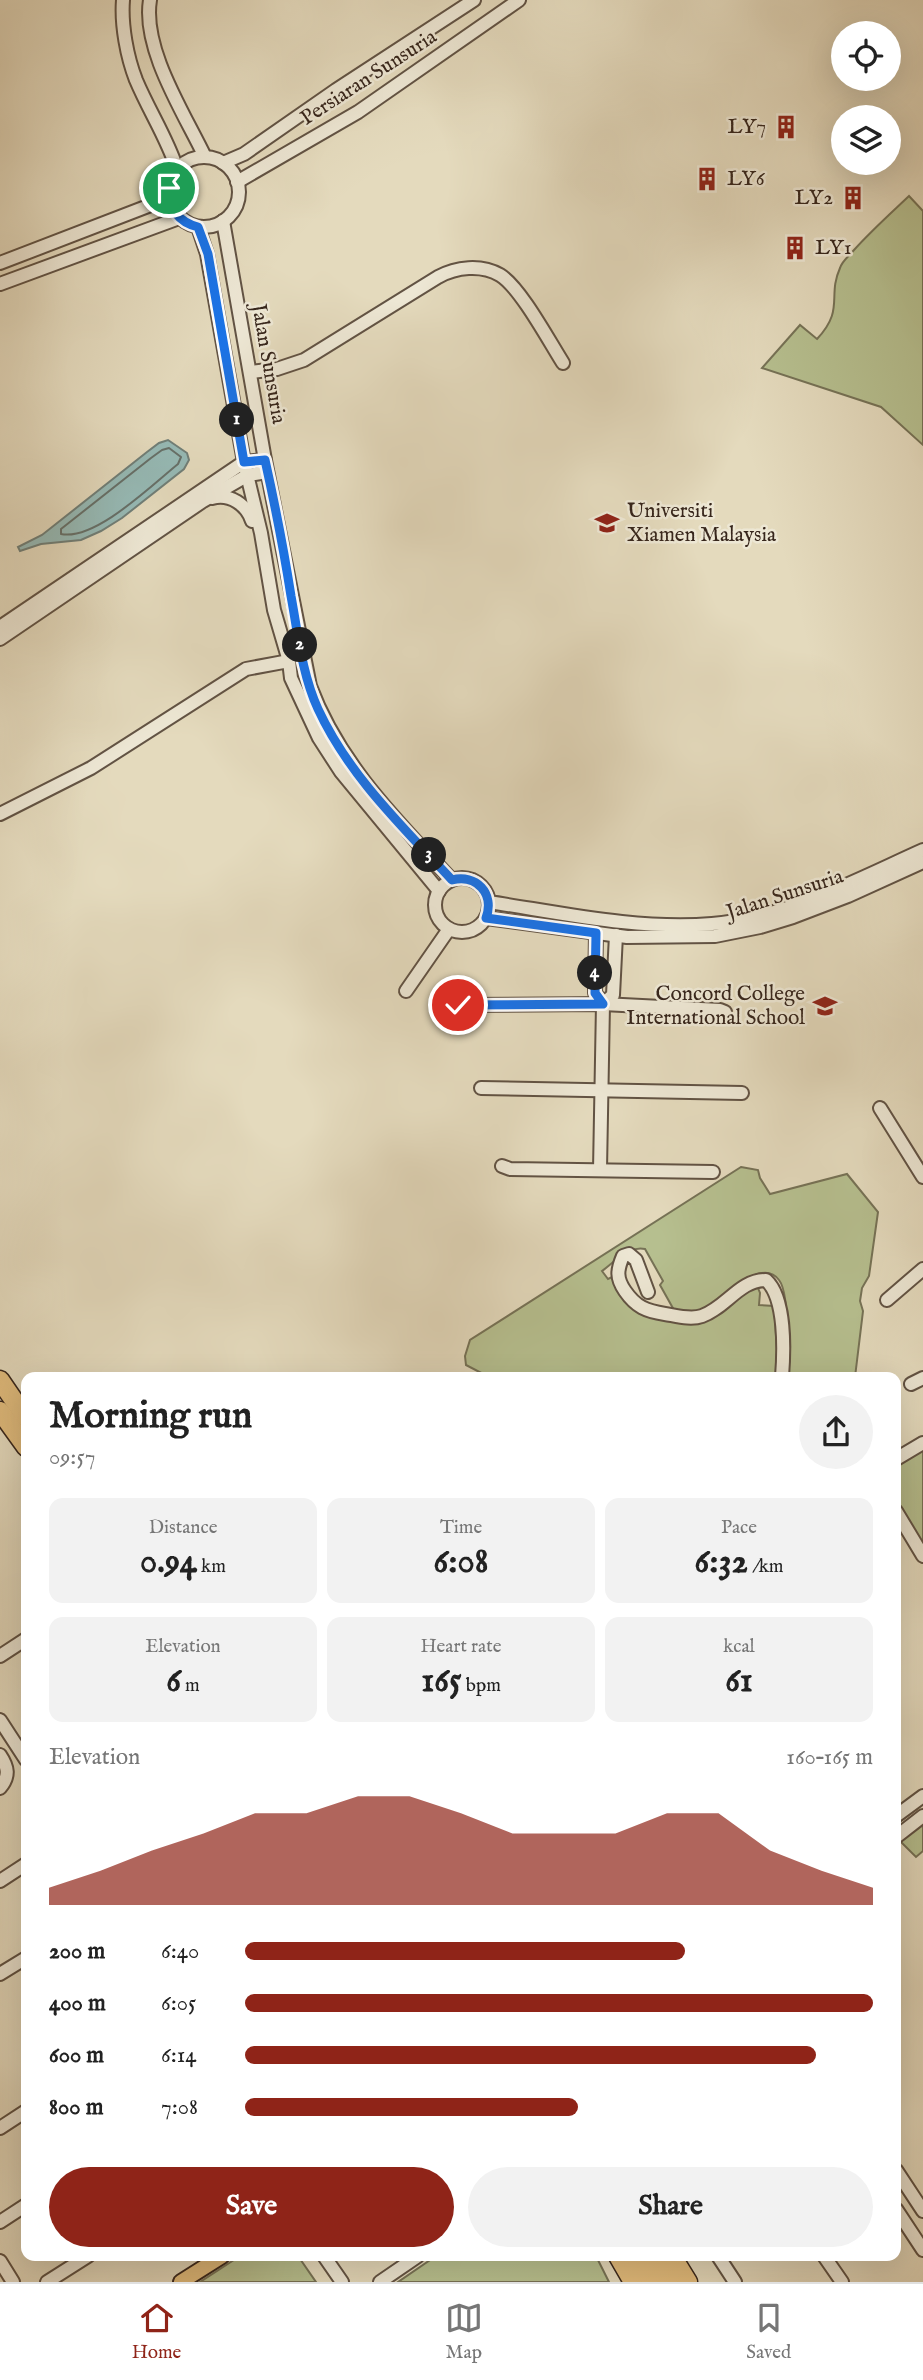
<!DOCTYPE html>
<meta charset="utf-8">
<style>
body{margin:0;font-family:"IM FELL English",serif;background:#f2f2f2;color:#222;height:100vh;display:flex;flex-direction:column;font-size:26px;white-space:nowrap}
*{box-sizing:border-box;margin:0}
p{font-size:23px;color:#767676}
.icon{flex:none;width:38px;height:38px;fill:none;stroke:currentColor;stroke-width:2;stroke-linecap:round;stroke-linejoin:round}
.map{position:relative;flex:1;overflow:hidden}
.panel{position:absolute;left:21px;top:1372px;width:880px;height:889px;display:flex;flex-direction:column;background:#fff;border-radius:14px;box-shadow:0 7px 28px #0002}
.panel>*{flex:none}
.tools{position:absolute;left:831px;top:21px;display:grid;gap:14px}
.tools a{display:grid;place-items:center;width:70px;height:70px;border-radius:50%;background:#fff;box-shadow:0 7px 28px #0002;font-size:35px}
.pin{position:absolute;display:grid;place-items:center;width:60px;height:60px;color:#fff;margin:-30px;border:4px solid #fff;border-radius:50%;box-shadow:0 2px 7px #0007}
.km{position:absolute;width:35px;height:35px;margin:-18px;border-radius:50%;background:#222;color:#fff;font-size:19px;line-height:35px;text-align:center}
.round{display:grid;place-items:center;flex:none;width:74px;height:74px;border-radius:37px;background:#f2f2f2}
.summary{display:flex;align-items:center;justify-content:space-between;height:119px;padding:0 28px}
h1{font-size:38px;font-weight:800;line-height:52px}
.metrics{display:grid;grid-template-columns:repeat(3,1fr);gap:10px;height:119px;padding:7px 28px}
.metrics div{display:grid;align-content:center;border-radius:14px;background:#f2f2f2;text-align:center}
.metrics b{font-size:35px;font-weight:800}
.metrics small{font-size:19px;font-weight:400}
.metrics p{font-size:19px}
.chart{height:196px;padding:14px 28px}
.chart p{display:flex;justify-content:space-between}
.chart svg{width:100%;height:126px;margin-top:7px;fill:#8f2418;opacity:.7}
.primary-button{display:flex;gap:14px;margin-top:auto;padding:14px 28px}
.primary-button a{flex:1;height:80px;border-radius:42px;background:#8f2418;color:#fff;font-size:28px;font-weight:800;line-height:80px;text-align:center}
.primary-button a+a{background:#f2f2f2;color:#222}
ul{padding:0 28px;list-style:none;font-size:23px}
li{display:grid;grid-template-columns:112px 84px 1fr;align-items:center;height:52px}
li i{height:18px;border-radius:9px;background:#8f2418}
.menu{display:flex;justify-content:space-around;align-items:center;height:98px;border-top:2px solid #e0e0e0;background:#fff;font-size:19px;color:#767676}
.menu a{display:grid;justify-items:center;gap:4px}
.menu .current{color:#8f2418}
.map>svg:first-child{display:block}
</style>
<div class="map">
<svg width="923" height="2282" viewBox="0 0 923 2282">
<rect width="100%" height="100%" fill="#e4dabd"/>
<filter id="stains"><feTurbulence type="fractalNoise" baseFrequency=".00286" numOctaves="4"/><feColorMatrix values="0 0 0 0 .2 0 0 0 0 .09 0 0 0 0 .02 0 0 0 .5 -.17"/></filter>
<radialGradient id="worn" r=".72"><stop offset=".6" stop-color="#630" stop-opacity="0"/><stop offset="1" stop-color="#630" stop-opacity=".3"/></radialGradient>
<g fill="#b6bf8f" stroke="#767256" stroke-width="2">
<path d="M 909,196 L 923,211 L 923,445 L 881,407 L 762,368 L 800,325 L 817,339 C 845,309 827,297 840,268 C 842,261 849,256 854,250 C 871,231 890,214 909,196 Z"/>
<path d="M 741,1167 L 758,1170 L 760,1178 L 770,1194 L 847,1174 L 878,1212 L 869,1276 L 862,1288 L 860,1301 L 863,1311 L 855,1377 L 786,1377 C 787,1358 790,1294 779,1280 C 769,1266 751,1275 741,1283 C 729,1292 710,1311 695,1313 C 689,1314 680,1311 674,1310 L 660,1285 L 663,1281 L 645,1249 C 627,1246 616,1261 602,1271 L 608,1279 L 612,1277 L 627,1300 L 672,1320 L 725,1309 L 751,1289 L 758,1288 L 760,1293 L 759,1305 L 774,1306 L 778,1365 L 776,1377 L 489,1377 L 466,1365 L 465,1356 L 470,1340 Z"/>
<polygon points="923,1450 923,1550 896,1505 896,1467"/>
<polygon points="923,1822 923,1851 916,1857 900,1841"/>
<polygon points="240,2256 298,2256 316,2282 200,2282"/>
<polygon points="436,2256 596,2256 609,2282 398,2282"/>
</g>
<polygon fill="#96bab6" stroke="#707f78" stroke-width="2" points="168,440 187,453 189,460 184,469 122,518 101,531 81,540 41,544 20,551 18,547 42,535 147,452 159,443"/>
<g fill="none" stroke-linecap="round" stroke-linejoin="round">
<path stroke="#667069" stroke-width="2" d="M 169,448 L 181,457 L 178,464 C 152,485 95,541 61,534 L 61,529 L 151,458 L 162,450 Z"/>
<g stroke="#625344" stroke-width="16">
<g id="minor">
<path d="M 123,0 C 121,25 127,57 136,80 C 149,111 167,138 177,169"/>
<path d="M 150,0 C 142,49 184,113 205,157"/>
<circle cx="204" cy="192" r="35"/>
<polyline points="223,163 244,154 336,90 474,0"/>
<polyline points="237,182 358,112 519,0"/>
<path d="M 223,221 L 265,460 L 310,686 C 339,764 397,821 452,880"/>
<polyline points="198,227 207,254 244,462 261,533 274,610 289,661 291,678 319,738 341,772 439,891"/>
<polyline points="0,263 169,198"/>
<polyline points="0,284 179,218"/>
<path d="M 251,372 L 277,369 L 304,360 L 438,277 C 456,267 481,264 500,275 C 520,287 549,341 563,363"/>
<path d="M 212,498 C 230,493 247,505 252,521"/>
<polyline points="0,627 244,462 265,460"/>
<polyline points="0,639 203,501 248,475 267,472"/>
<polyline points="0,814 91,768 246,669 289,661"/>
<circle cx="462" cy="905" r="27"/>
<path d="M 489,902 C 562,913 637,930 712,924 C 786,918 856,880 923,850"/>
<polyline points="486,918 627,937 715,936 760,927 793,917 848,896 923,862"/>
<polyline points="596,933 595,993 603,1004 600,1170"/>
<polyline points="406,991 449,929"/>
<polyline points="603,1004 613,995 616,935"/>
<polyline points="451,1008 458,1005 603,1004 720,1010 725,1012"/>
<polyline points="481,1088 742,1093"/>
<polyline points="880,1108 923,1177"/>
<polyline points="502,1166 510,1169 713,1172"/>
<path d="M 648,1292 L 636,1260 L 629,1254 L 623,1256 C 617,1270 616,1278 625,1291 C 636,1307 646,1311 665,1314 C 677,1316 691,1320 702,1316 C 727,1307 739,1280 766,1280 C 786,1298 784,1352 782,1377"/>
<polyline points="887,1300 923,1269"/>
<polyline points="911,1384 923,1378"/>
<polyline points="896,1459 923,1443"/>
<polyline points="896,1511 923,1556"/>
<polyline points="0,1656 26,1639"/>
<polyline points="0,1720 26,1760"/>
<path d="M 0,1755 C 8,1767 10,1776 0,1788"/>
<polyline points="896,1816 923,1796"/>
<polyline points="896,1837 923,1816"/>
<polyline points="0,1881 26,1864"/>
<polyline points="0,1974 26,1958"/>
<polyline points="0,2128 26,2111"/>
<polyline points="896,2170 923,2211"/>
<polyline points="896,2209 923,2250"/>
<polyline points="0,2222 26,2205"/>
<polyline points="324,2256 342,2282"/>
<polyline points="718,2256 735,2282"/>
<polyline points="824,2256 842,2282"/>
<polyline points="0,2261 13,2282"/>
<polyline points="47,2282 88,2256"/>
<polyline points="380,2282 418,2256"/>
</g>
</g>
<g stroke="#37261c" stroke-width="18">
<polyline id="major" points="181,2282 222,2256"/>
</g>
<g stroke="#37261c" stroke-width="21">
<g id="highway">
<polyline points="0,1380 26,1418"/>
<polyline points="0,1411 26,1447"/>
<polyline points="618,2256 633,2282"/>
<polyline points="637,2256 652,2282"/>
<polyline points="654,2256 669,2282"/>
<polyline points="672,2256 688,2282"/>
</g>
</g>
<use href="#minor" stroke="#ede7d4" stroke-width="12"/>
<use href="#major" stroke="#e2bd7e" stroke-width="14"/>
<use href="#highway" stroke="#e2bd7e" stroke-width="18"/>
</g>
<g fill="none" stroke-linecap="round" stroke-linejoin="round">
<g stroke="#fff" stroke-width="14">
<path id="route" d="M 169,188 C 169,208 178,222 198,227 L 208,254 L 244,462 L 265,460 C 275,505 284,551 291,596 C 298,634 302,674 318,709 C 349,776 403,827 452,880 C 476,874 495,893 486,918 L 596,933 L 595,993 L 603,1004 L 458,1005"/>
</g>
<use href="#route" stroke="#1a73e8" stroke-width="9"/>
</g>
<defs>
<g id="building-bare" transform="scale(1.89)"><path d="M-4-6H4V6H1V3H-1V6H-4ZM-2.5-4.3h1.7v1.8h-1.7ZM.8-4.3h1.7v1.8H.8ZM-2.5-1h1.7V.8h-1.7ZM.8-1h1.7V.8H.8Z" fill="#8f2418" stroke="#ede7d4" stroke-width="2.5" paint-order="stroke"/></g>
<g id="university-bare" transform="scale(1.89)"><path d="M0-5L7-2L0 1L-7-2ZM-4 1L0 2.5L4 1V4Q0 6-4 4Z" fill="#8f2418" stroke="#ede7d4" stroke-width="2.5" paint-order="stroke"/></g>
<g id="school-bare" transform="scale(1.89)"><path d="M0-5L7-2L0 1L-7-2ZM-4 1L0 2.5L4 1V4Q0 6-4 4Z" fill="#8f2418" stroke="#ede7d4" stroke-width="2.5" paint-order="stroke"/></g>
</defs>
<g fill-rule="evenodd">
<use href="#building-bare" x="786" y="127"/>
<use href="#building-bare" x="707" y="179"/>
<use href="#building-bare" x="853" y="198"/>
<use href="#building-bare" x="795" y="248"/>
<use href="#university-bare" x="607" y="523"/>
<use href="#school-bare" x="825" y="1006"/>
</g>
<g text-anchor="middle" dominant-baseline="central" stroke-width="5" stroke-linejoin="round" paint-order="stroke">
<g font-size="21" fill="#37261c" stroke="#ede7d4">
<text transform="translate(369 78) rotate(-33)">Persiaran Sunsuria</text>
<text transform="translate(268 364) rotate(80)">Jalan Sunsuria</text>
<text transform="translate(785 895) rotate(-18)">Jalan Sunsuria</text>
</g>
<g font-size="21" fill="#37261c" stroke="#ede7d4" text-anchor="end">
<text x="766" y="127">LY7</text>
<text x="727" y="179" text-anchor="start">LY6</text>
<text x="833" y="198">LY2</text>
<text x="815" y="248" text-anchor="start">LY1</text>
<text x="627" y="511" text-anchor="start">Universiti<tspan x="627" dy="24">Xiamen Malaysia</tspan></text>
<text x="805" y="994">Concord College<tspan x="805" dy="24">International School</tspan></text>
</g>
</g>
<rect width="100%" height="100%" filter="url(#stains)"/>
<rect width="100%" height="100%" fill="url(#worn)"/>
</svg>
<div class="tools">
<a><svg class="icon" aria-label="locate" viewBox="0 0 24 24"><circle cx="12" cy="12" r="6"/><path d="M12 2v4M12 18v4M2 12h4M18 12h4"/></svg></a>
<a><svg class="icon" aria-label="layers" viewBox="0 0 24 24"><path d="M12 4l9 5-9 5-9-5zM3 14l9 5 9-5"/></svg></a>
</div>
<div class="pin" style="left:169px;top:188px;background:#1e9e55"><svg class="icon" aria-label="arrive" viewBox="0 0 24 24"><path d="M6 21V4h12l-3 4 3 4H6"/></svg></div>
<div class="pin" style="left:458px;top:1005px;background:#d93025"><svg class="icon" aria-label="check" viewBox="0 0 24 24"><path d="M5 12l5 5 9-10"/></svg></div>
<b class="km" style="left:237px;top:420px">1</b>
<b class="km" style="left:300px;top:645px">2</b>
<b class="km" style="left:429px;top:855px">3</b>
<b class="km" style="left:595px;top:973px">4</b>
<section class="panel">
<div class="summary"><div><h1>Morning run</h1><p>09:57</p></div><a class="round"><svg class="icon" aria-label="share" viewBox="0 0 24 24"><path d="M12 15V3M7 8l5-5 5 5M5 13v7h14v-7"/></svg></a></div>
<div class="metrics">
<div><p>Distance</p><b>0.94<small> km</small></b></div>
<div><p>Time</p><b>6:08</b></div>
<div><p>Pace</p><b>6:32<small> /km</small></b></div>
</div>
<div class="metrics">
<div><p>Elevation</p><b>6<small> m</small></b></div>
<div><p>Heart rate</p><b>165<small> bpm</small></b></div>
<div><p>kcal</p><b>61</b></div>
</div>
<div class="chart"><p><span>Elevation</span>160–165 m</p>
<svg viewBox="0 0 160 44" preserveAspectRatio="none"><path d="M0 44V38L10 32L20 25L30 19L40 12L50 12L60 6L70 6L80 12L90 19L100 19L110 19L120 12L130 12L140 25L150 32L160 38V44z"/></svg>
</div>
<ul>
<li><b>200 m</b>6:40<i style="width:70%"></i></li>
<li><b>400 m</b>6:05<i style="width:100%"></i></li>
<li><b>600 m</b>6:14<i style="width:91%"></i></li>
<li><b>800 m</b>7:08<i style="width:53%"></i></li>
</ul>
<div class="primary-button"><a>Save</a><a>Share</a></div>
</section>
</div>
<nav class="menu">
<a class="current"><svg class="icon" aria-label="home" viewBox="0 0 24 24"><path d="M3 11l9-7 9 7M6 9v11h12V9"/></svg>Home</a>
<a><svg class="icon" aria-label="map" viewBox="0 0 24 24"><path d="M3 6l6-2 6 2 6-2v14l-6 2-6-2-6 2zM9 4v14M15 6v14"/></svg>Map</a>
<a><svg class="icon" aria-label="saved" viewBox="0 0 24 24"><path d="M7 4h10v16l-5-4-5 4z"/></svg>Saved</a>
</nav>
